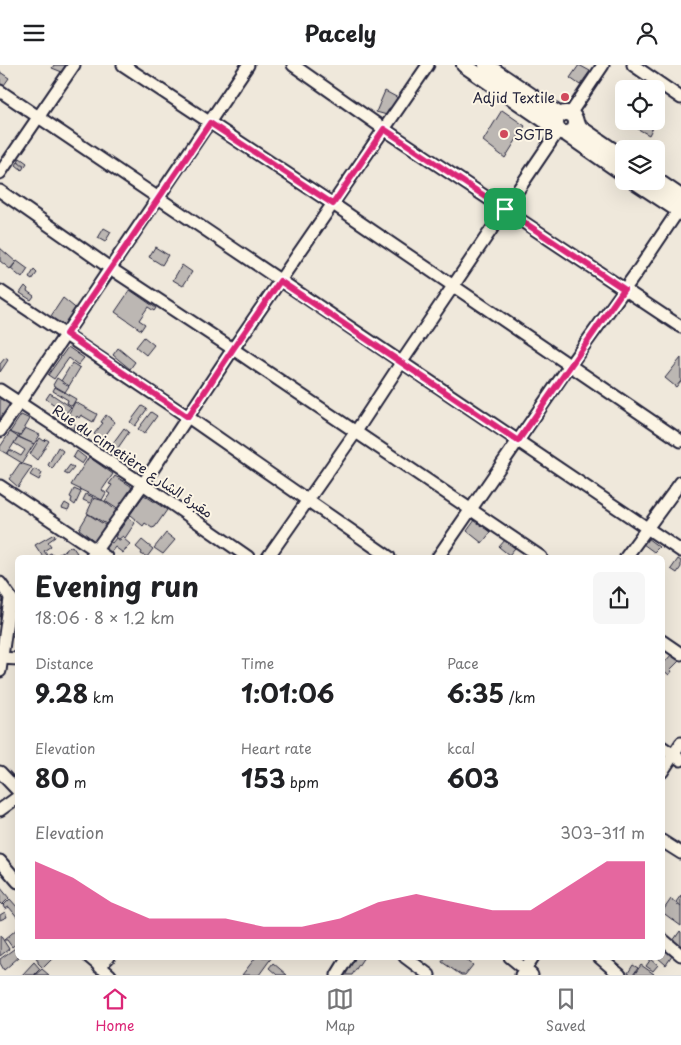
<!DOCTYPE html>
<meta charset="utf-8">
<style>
body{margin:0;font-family:"Playpen Sans","Playpen Sans Arabic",sans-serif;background:#f6f6f6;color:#202124;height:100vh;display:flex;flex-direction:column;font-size:19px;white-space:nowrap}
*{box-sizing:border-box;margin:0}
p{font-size:16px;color:#757577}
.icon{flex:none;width:28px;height:28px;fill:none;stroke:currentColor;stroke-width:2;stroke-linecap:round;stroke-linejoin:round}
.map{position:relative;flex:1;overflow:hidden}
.side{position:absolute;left:15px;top:490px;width:650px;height:405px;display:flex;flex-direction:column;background:#fff;border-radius:8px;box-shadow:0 5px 20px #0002}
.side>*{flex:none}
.fabs{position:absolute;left:615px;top:15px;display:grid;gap:10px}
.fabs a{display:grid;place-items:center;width:50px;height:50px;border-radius:8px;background:#fff;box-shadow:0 5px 20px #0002;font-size:25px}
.pin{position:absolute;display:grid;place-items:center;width:42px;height:42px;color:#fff;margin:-21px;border-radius:10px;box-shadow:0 2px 8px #0006}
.round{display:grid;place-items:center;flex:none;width:52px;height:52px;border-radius:8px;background:#f6f6f6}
.head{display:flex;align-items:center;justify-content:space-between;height:85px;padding:0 20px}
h1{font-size:28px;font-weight:700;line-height:38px}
.stats{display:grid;grid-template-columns:repeat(3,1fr);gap:8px;height:85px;padding:5px 20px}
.stats div{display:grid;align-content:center}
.stats b{font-size:25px;font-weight:700}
.stats small{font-size:14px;font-weight:400}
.stats p{font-size:14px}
.chart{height:140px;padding:10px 20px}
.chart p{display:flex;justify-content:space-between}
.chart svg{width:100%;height:90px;margin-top:5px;fill:#db2777;opacity:.7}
header{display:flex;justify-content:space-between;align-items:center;height:65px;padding:0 20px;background:#fff;font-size:22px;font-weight:700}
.dock{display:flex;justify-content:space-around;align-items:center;height:70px;border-top:1px solid #e0e0e0;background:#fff;font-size:14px;color:#757577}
.dock a{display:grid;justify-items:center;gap:2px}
.dock .active{color:#db2777}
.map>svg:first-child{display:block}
</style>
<header><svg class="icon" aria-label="menu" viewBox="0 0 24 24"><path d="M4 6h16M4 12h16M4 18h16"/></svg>Pacely<svg class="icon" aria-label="person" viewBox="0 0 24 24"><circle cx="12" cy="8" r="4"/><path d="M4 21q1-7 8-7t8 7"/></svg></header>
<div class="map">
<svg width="681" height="910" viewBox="0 0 681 910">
<rect width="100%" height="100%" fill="#efe8db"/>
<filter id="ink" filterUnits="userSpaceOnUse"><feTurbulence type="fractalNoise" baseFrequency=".02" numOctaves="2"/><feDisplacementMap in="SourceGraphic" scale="10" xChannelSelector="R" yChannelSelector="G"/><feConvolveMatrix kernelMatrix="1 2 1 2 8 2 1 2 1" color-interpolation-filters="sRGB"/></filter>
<g filter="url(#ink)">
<g fill="#bcb7b3" stroke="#22223b">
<polygon points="54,0 68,0 62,7 52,3"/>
<polygon points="579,0 590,6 580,20 570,13"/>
<polygon points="0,7 9,13 2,23 0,22"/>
<polygon points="625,19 632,24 624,24 624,30 619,27"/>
<polygon points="385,26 400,34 394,44 389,43 387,50 376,47"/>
<polygon points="502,45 525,61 505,93 483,76"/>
<polygon points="643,56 656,56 649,70 638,64"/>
<polygon points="20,93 27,98 25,101 18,96"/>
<polygon points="18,97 24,102 22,105 16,100"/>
<polygon points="104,163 111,167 105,177 98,173"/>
<polygon points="155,182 168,190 162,200 149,192"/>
<polygon points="0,183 16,197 10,204 0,196"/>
<polygon points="17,196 28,204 22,213 11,204"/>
<polygon points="182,200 192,207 183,221 173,215"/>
<polygon points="34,205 37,208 32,215 29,213"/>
<polygon points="25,221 28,224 27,226 34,231 31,235 20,228"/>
<polygon points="130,225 156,243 154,246 148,242 139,255 145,259 141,265 115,247"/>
<polygon points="63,233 79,246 65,265 49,254"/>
<polygon points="144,272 154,280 146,290 136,282"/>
<polygon points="68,282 84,293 78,300 69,293 54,314 48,310"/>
<polygon points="118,283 135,297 130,304 113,290"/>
<polygon points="5,293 8,295 0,307 0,299"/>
<polygon points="681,293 681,316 676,322 665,313"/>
<polygon points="72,298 80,303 69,321 61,316"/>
<polygon points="57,313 69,321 65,327 53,320"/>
<polygon points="55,322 76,334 72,341 67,338 68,335 53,326"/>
<polygon points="50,328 71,342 66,348 46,334"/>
<polygon points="0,329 3,331 1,333 14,343 0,362"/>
<polygon points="75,337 97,349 93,357 81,350 79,353 77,351 73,358 76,360 72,367 62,361"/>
<polygon points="142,341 147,344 135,361 130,357"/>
<polygon points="151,347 157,351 144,369 138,364"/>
<polygon points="21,350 30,354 20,371 10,367"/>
<polygon points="106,350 115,357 102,375 94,369 103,358 101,357"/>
<polygon points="25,363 40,370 34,379 19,372"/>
<polygon points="124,363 129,367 113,390 107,386"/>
<polygon points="10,367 18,372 7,389 0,385 0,382"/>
<polygon points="18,372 34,379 22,398 7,389 10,385 21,391 25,385 14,378"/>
<polygon points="40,373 44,376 46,374 49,376 37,395 30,389"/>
<polygon points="102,376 109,381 104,388 97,383"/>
<polygon points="58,382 63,386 52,404 48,400"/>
<polygon points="77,386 86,393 82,399 73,393"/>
<polygon points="123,390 129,394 124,401 118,397"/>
<polygon points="89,392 113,409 102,425 106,428 102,435 71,420"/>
<polygon points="20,398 32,402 18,422 9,414"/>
<polygon points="70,400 74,403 68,410 64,408"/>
<polygon points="34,404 42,408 39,415 30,410"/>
<polygon points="115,411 131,421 132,426 119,445 105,436 110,429 107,427 112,420 109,419"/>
<polygon points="74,424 81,427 75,440 71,437 72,433 70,432"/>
<polygon points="86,429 93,432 90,438 83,435"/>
<polygon points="144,430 167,445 155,462 152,463 145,458 143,461 130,450"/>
<polygon points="94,433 104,436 117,446 108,460 87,448"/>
<polygon points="65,438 70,441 68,445 62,443"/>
<polygon points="88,449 108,462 96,477 79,464"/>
<polygon points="128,453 135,458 125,473 123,471 119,474 115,472"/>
<polygon points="475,455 491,467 482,478 467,466"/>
<polygon points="166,468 175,475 163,489 154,483"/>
<polygon points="54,469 55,472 48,477 51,481 44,486 47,490 51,488 54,492 43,492 35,480"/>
<polygon points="116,473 119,475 124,474 130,479 123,488 115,482 108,491 101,486 109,476 112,478"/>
<polygon points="647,473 659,482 654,487 643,479"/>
<polygon points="142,475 153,484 147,492 141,489 142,487 136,482"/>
<polygon points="505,475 515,483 509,490 499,482"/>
<polygon points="72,481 77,488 72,491 68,492 67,489 63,491 64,492 54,492"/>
<polygon points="678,494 681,496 681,502 677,508 671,504"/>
<polygon points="0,530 5,536 5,556 0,555"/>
<polygon points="8,562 18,563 18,571 8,571"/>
<polygon points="672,589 679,596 670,605 672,606 669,610 662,604 662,600"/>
<polygon points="0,822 9,833 2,840 0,838"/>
<polygon points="681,830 681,841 676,837"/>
<polygon points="10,834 18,843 18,853 9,842 5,844 3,841"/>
<polygon points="671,834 681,842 681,861 662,847"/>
<polygon points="5,847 7,852 0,855 0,850"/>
<polygon points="18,863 18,877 12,882 7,875 4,875"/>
<polygon points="680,866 681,867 681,883 673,876"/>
<polygon points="0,870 9,884 0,891"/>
<polygon points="18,881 18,892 19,892 4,905 0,898 0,894"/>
<polygon points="662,883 672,891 666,900 657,892 662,892"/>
<polygon points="36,892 51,892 52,894 43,903 38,898 38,896"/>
<polygon points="256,892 272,892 259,910 242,910"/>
<polygon points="351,892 364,892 352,910 345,910 342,907"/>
<polygon points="444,892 462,892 473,900 465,910 461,910 442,897"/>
<polygon points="651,894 658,900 653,906 646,901"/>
<polygon points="34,897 40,904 34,910 22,910"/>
<polygon points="273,898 287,910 277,910 269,903"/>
<polygon points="633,900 638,903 633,910 631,910 628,908"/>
<polygon points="641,900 654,909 653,910 634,910"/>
<polygon points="42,904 49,910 35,910"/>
</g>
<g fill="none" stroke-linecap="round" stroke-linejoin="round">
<g stroke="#22223b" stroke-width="15">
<g id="minor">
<polyline points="123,0 333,139 681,376"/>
<polyline points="293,0 384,64 681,262"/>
<polyline points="633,0 681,33"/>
<polyline points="0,26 681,486"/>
<polyline points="570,49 603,0"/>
<polyline points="0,108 74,0"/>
<polyline points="0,126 110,203 233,284 541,492"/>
<polyline points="0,226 188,352 389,492"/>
<polyline points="0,325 143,419 248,492"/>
<polyline points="0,366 248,0"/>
<polyline points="0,421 106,492"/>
<polyline points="91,492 143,419 233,284 428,0"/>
<polyline points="268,492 355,368 401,298 558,66"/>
<polyline points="438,492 570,300 637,207 678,146"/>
<polyline points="626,492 681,417"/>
<polyline points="0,518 18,543"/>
<polyline points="662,576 681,589"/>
<polyline points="0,593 18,594"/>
<polyline points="0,606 10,534"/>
<polyline points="662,682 681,695"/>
<polyline points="0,707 18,726"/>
<polyline points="662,707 681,678"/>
<polyline points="0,745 18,732"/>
<polyline points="662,776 681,788"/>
<polyline points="0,796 18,817"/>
<polyline points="662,874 681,890"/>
<polyline points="89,892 110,910"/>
<polyline points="405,892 429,910"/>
<polyline points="510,892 532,910"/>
<polyline points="599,892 620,910"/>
<polyline points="99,902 109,892"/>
<polyline points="337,910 348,892"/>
<polyline points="521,910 533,892"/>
</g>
</g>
<g stroke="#22223b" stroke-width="18">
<g id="major">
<polyline points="464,0 556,63"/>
<polyline points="486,0 560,50"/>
<circle cx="566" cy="58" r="10"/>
<polyline points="576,60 624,93"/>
<polyline points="565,68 624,109"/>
<polyline points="656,115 681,132"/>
<polyline points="634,116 681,147"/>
</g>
</g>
<use href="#minor" stroke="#fcf5e5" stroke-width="11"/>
<use href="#major" stroke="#fcf5e5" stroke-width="14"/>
</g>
</g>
<g fill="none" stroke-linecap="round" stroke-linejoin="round" filter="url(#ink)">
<g stroke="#fff" stroke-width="10">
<polygon id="route" points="210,58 333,139 384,64 624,224 518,376 280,216 233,284 188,352 66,269"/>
</g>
<use href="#route" stroke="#db2777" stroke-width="6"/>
</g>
<g fill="#d1495b" stroke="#fcf5e5" stroke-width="2">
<circle cx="565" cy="32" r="5"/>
<circle cx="504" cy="69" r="5"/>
</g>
<g text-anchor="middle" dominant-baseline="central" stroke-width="4" stroke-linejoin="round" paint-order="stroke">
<g font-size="14" fill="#22223b" stroke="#fcf5e5" text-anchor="end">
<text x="555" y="32">Adjid Textile</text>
<text x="514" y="69" text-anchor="start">SGTB</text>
</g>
<g font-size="14" fill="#22223b" stroke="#fcf5e5">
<text transform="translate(133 396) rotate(34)">Rue du cimetière مقبرة الشارع</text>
</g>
</g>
</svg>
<div class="fabs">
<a><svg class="icon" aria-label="locate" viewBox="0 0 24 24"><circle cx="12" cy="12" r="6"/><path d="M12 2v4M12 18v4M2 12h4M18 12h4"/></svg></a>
<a><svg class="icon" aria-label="layers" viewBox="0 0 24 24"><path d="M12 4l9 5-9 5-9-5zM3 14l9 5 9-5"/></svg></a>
</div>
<div class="pin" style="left:505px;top:144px;background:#1e9e55"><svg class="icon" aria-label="arrive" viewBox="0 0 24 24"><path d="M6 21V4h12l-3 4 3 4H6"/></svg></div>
<section class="side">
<div class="head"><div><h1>Evening run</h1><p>18:06 · 8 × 1.2 km</p></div><a class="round"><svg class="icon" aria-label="share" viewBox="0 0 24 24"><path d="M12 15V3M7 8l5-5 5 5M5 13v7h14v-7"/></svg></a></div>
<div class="stats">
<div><p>Distance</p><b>9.28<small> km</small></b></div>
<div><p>Time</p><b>1:01:06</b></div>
<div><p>Pace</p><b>6:35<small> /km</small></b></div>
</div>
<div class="stats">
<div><p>Elevation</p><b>80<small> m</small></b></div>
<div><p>Heart rate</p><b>153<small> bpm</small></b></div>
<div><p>kcal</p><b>603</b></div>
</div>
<div class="chart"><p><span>Elevation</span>303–311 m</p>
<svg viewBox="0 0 160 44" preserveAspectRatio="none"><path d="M0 44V6L10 14L20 26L30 34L40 34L50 34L60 38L70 38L80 34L90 26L100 22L110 26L120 30L130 30L140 18L150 6L160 6V44z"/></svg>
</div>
</section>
</div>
<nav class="dock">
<a class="active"><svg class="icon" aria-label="home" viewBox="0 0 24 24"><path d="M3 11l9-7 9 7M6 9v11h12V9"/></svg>Home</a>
<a><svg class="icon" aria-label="map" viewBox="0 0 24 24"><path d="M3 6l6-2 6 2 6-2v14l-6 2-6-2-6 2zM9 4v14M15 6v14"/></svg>Map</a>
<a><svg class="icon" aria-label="saved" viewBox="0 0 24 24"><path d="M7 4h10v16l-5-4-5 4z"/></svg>Saved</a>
</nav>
